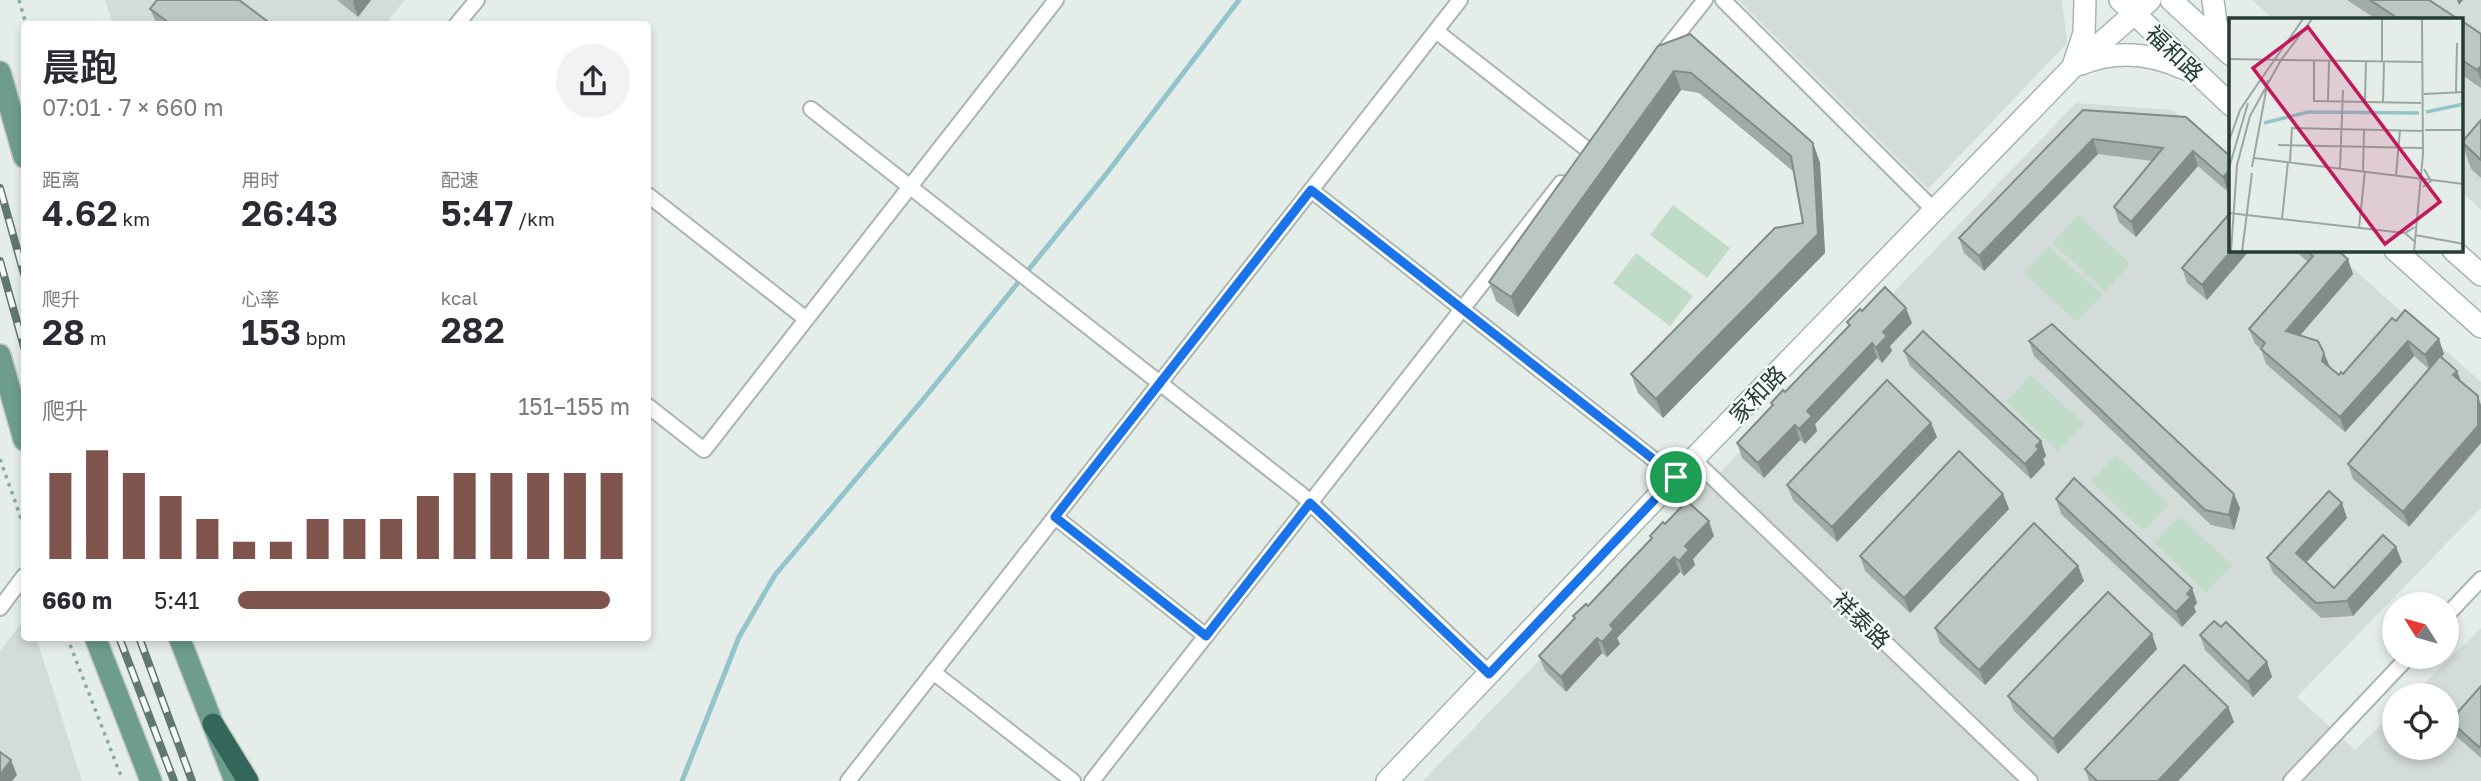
<!DOCTYPE html>
<html lang="zh">
<meta charset="utf-8">
<style>
body{margin:0;font-family:"Golos Text","Noto Sans SC",sans-serif;background:#f2f2f3;color:#2b2b33;height:100vh;display:flex;flex-direction:column;font-size:26px;white-space:nowrap}
*{box-sizing:border-box;margin:0}
p{font-size:23px;color:#7c7c81}
.icon{flex:none;width:38px;height:38px;fill:none;stroke:currentColor;stroke-width:2;stroke-linecap:round;stroke-linejoin:round}
.map{position:relative;flex:1;overflow:hidden}
.panel{position:absolute;left:21px;top:21px;width:630px;height:620px;display:flex;flex-direction:column;background:#fff;border-radius:7px;box-shadow:0 4px 10px #0003}
.panel>*{flex:none}
.needle{width:46px;rotate:307deg}
.controls{position:absolute;left:2382px;top:592px;display:grid;gap:14px}
.controls a{display:grid;place-items:center;width:77px;height:77px;border-radius:50%;background:#fff;box-shadow:0 4px 10px #0003;font-size:35px}
.pin{position:absolute;display:grid;place-items:center;width:60px;height:60px;color:#fff;margin:-30px;border:4px solid #fff;border-radius:50%;box-shadow:0 2px 7px #0007}
.round{display:grid;place-items:center;flex:none;width:74px;height:74px;border-radius:37px;background:#f2f2f3}
.overview{display:flex;align-items:center;justify-content:space-between;height:119px;padding:0 21px}
h1{font-size:38px;font-weight:600;line-height:52px}
.stats{display:grid;grid-template-columns:repeat(3,1fr);gap:10px;height:119px;padding:7px 21px}
.stats div{display:grid;align-content:center}
.stats b{font-size:35px;font-weight:600}
.stats small{font-size:19px;font-weight:400}
.stats p{font-size:19px}
.chart{height:196px;padding:14px 21px}
.chart p{display:flex;justify-content:space-between}
.chart svg{width:100%;height:126px;margin-top:7px;stroke:#7e544c;stroke-width:6}
ul{padding:0 21px;list-style:none;font-size:23px}
li{display:grid;grid-template-columns:112px 84px 1fr;align-items:center;height:52px}
li i{height:18px;border-radius:9px;background:#7e544c}
.map>svg:first-child{display:block}
</style>
<div class="map">
<svg width="2481" height="781" viewBox="0 0 2481 781">
<rect width="100%" height="100%" fill="#e5ede9"/>
<g fill="#d3dcd8">
<polygon points="105,0 405,0 385,24 113,24"/>
<polygon points="1738,0 2062,0 2067,43 1928,189"/>
<polygon points="2252,0 2481,0 2481,210 2462,192 2462,19 2273,19"/>
<polygon points="2076,103 2173,110 2231,161 2231,250 2332,250 2481,382 2481,508 2297,697 2355,750 2394,713 2394,747 2446,747 2446,695 2412,695 2481,628 2481,781 1423,781"/>
<polygon points="24,620 24,637 36,637 82,781 0,781 0,651"/>
</g>
<g fill="#c0dbc7">
<polygon points="1673,205 1730,248 1707,278 1650,235"/>
<polygon points="2078,215 2130,264 2105,292 2053,243"/>
<polygon points="2049,246 2102,295 2076,322 2024,273"/>
<polygon points="1636,253 1693,296 1670,326 1613,283"/>
<polygon points="2031,375 2084,424 2058,451 2006,402"/>
<polygon points="2116,455 2169,504 2143,531 2091,482"/>
<polygon points="2179,516 2232,565 2206,592 2154,543"/>
</g>
<g fill="none" stroke-linecap="round" stroke-linejoin="round">
<polyline stroke="#93c4cc" stroke-width="5" points="682,781 739,637 775,575 926,396 1107,173 1239,0"/>
<g stroke="#a8b5b0" stroke-width="18">
<g id="street">
<polyline points="1723,0 1934,210"/>
<polyline points="457,24 477,0"/>
<polyline points="1436,31 1588,150"/>
<polyline points="1662,54 1705,0"/>
<polyline points="811,109 1301,494 1489,673"/>
<polyline points="1311,190 1676,477"/>
<polyline points="648,195 806,319"/>
<polyline points="648,406 704,450 1056,0"/>
<polyline points="1693,459 2030,781"/>
<polyline points="1055,517 1206,636"/>
<polyline points="0,608 24,576"/>
<polyline points="2446,616 2481,579"/>
<polyline points="933,672 1073,781"/>
<polyline points="848,781 1460,0"/>
<polyline points="1092,781 1561,183"/>
<polyline points="2291,781 2409,656"/>
</g>
</g>
<g stroke="#a4b7b0" stroke-width="24">
<g id="secondary">
<polyline points="2120,0 2231,105"/>
<polyline points="2171,0 2231,55"/>
<polyline points="2213,0 2216,23 2225,46"/>
<path d="M 2081,64 C 2115,50 2151,53 2185,69"/>
<polyline points="2073,66 2084,33 2085,0"/>
<polyline points="2395,250 2481,327"/>
<polyline points="2453,250 2481,275"/>
<polyline points="1387,781 1676,477 2072,68 2150,0"/>
</g>
</g>
<g stroke="#c2c9c7" stroke-width="24">
<g id="primary">
<polyline points="0,72 24,157"/>
<polyline points="0,355 24,440"/>
<polyline points="95,637 151,781"/>
<polyline points="179,637 235,781"/>
</g>
</g>
<g stroke="#c2c9c7" stroke-width="24">
<polyline id="highway" points="213,724 248,781"/>
</g>
<g stroke="#88ada0" stroke-width="3.5" stroke-dasharray="3.5 5" stroke-linecap="butt">
<polyline points="19,0 26,24"/>
<polyline points="0,459 24,527"/>
<polyline points="67,637 121,776"/>
</g>
<use href="#street" stroke="#fff" stroke-width="14"/>
<use href="#secondary" stroke="#fff" stroke-width="21"/>
<use href="#primary" stroke="#6e9d90" stroke-width="21"/>
<use href="#highway" stroke="#34665a" stroke-width="21"/>
<g stroke="#607871" stroke-width="8">
<g id="rail">
<polyline points="0,188 24,274"/>
<polyline points="0,261 24,347"/>
<polyline points="119,637 174,781"/>
<polyline points="139,637 192,781"/>
</g>
</g>
<use href="#rail" stroke="#f5f9f7" stroke-width="5" stroke-dasharray="16" stroke-linecap="butt"/>
</g>
<g fill="#a0aba7">
<polygon points="337,0 371,0 358,17"/>
<polygon points="2347,0 2429,0 2458,19 2376,19"/>
<polygon points="150,9 271,24 157,24"/>
<polygon points="2462,21 2481,34 2481,88 2462,75"/>
<polygon points="1658,46 1813,143 1820,163 1825,253 1663,418 1638,393 1631,374 1803,223 1794,172 1699,93 1681,90 1518,317 1496,301 1489,282"/>
<polygon points="2083,110 2231,157 2228,192 2198,166 2136,237 2119,222 2114,207 2152,161 2098,154 1984,271 1964,253 1959,238"/>
<polygon points="2481,120 2481,178 2471,169 2462,143"/>
<polygon points="2231,212 2207,300 2187,283 2182,268"/>
<polygon points="2294,250 2337,250 2353,274 2300,335 2330,368 2339,375 2343,374 2392,318 2444,354 2441,357 2409,527 2353,479 2348,464 2429,369 2414,356 2345,432 2266,364 2261,349 2255,344 2249,329 2308,262"/>
<polygon points="1862,311 1912,323 1890,346 1892,351 1882,363 1877,358 1815,424 1817,431 1805,444 1800,440 1764,478 1742,458 1737,443 1772,406 1771,403 1785,392 1848,326 1847,322"/>
<polygon points="2029,341 2240,508 2234,530 2211,525 2034,356"/>
<polygon points="1904,351 2041,441 2046,456 2043,459 2045,464 2031,479 1910,366"/>
<polygon points="1931,423 1937,437 1837,542 1793,500 1787,485"/>
<polygon points="2003,494 2009,509 1910,613 1865,571 1860,556"/>
<polygon points="2056,499 2192,588 2197,603 2194,607 2196,612 2182,627 2061,514"/>
<polygon points="2347,518 2306,563 2334,588 2396,547 2402,562 2353,616 2321,618 2273,573 2267,558"/>
<polygon points="1650,536 1714,536 1693,559 1695,565 1684,576 1680,572 1617,638 1620,644 1607,657 1602,653 1566,692 1545,671 1539,656 1574,619 1573,616 1588,606 1651,539"/>
<polygon points="2078,566 2084,581 1985,685 1940,643 1935,628"/>
<polygon points="2221,627 2267,662 2272,677 2253,697 2205,650 2200,635"/>
<polygon points="2157,649 2058,754 2014,711 2008,696"/>
<polygon points="2481,686 2481,758 2456,736 2450,721"/>
<polygon points="2228,707 2234,722 2178,781 2089,781 2085,769"/>
</g>
<g fill="#828b88">
<polygon points="354,0 371,0 358,17 353,2"/>
<polygon points="2457,0 2463,0 2459,5"/>
<polygon points="2481,66 2481,80 2477,70"/>
<polygon points="1674,71 1681,90 1518,317 1511,297"/>
<polygon points="2093,139 2098,154 1984,271 1979,256"/>
<polygon points="1813,143 1820,163 1825,253 1663,418 1656,399 1818,234"/>
<polygon points="2193,151 2198,166 2136,237 2131,222"/>
<polygon points="2231,169 2231,190 2228,192 2223,177"/>
<polygon points="2232,250 2250,250 2207,300 2202,285"/>
<polygon points="2348,259 2353,274 2291,346 2286,331"/>
<polygon points="1906,308 1912,323 1890,346 1892,351 1882,363 1876,348 1883,332"/>
<polygon points="2439,339 2444,354 2430,370 2425,355"/>
<polygon points="2408,341 2414,356 2345,432 2340,417"/>
<polygon points="1872,343 1877,358 1815,424 1817,431 1805,444 1799,429 1807,411"/>
<polygon points="2324,353 2330,367 2322,361"/>
<polygon points="2457,371 2463,386 2453,375"/>
<polygon points="2478,396 2481,405 2481,443 2409,527 2403,512"/>
<polygon points="1931,423 1937,437 1837,542 1832,527"/>
<polygon points="1795,425 1800,440 1764,478 1758,463"/>
<polygon points="2041,441 2046,456 2043,459 2045,464 2031,479 2025,464 2036,446"/>
<polygon points="2003,494 2009,509 1910,613 1904,598"/>
<polygon points="2234,494 2240,508 2234,530 2229,515"/>
<polygon points="2342,503 2347,518 2301,568 2296,553"/>
<polygon points="1709,521 1714,536 1693,559 1695,565 1684,576 1679,561 1685,546"/>
<polygon points="2396,547 2402,562 2353,616 2347,601"/>
<polygon points="1674,557 1680,572 1617,638 1620,644 1607,657 1602,642 1610,625"/>
<polygon points="2078,566 2084,581 1985,685 1979,670"/>
<polygon points="2192,588 2197,603 2194,607 2196,612 2182,627 2176,612 2187,594"/>
<polygon points="2152,634 2157,649 2058,754 2053,739"/>
<polygon points="1597,638 1602,653 1566,692 1561,677"/>
<polygon points="2267,662 2272,677 2253,697 2248,682"/>
<polygon points="2228,707 2234,722 2178,781 2158,781"/>
<polygon points="11,760 17,775 12,781 0,781 0,775"/>
</g>
<g fill="#bac7c2" stroke="#828b88" stroke-width="2">
<polygon points="157,0 239,0 271,24 171,24 150,9"/>
<polygon points="2370,0 2429,0 2458,19 2399,19"/>
<polygon points="2462,21 2481,34 2481,66 2477,70 2462,60"/>
<polygon points="1690,34 1813,143 1818,234 1656,399 1631,374 1775,228 1803,223 1791,156 1691,73 1674,71 1511,297 1489,282 1658,46"/>
<polygon points="2083,110 2186,117 2231,157 2231,169 2223,177 2193,151 2131,222 2114,207 2163,148 2093,139 1979,256 1959,238"/>
<polygon points="2481,120 2481,160 2462,142"/>
<polygon points="2231,212 2231,250 2232,250 2202,285 2182,268"/>
<polygon points="2306,250 2337,250 2348,259 2286,331 2318,341 2324,353 2322,361 2339,375 2341,372 2343,374 2392,318 2396,321 2405,310 2439,339 2425,355 2408,341 2340,417 2261,349 2265,343 2249,329 2313,256"/>
<polygon points="1885,287 1906,308 1883,332 1887,336 1876,348 1872,343 1807,411 1812,416 1799,429 1795,425 1758,463 1737,443 1773,405 1771,403 1783,390 1785,392 1850,325 1847,322 1860,309 1862,311"/>
<polygon points="2052,324 2234,494 2229,515 2205,510 2029,341"/>
<polygon points="1923,331 2041,441 2036,446 2039,449 2025,464 1904,351"/>
<polygon points="2440,356 2457,371 2453,375 2478,396 2478,426 2403,512 2348,464"/>
<polygon points="1887,380 1931,423 1832,527 1787,485"/>
<polygon points="1959,451 2003,494 1904,598 1860,556"/>
<polygon points="2074,478 2192,588 2187,594 2191,597 2176,612 2056,499"/>
<polygon points="2329,491 2342,503 2296,553 2334,588 2383,535 2396,547 2347,601 2316,603 2267,558"/>
<polygon points="1687,501 1709,521 1685,546 1689,550 1679,561 1674,557 1610,625 1614,629 1602,642 1597,638 1561,677 1539,656 1575,618 1573,616 1586,604 1588,606 1652,538 1650,536 1663,522 1665,524"/>
<polygon points="2034,523 2078,566 1979,670 1935,628"/>
<polygon points="2108,592 2152,634 2053,739 2008,696"/>
<polygon points="2214,621 2221,627 2226,622 2267,662 2248,682 2200,635"/>
<polygon points="2184,665 2228,707 2158,781 2097,781 2085,769"/>
<polygon points="2481,686 2481,745 2479,747 2450,721"/>
<polygon points="0,752 11,760 0,775"/>
</g>
<g fill="none" stroke-linecap="round" stroke-linejoin="round">
<g stroke="#fff" stroke-width="14">
<polygon id="route" points="1311,190 1676,477 1489,674 1310,503 1206,636 1055,517"/>
</g>
<use href="#route" stroke="#1a73e8" stroke-width="9"/>
</g>
<g text-anchor="middle" dominant-baseline="central" stroke-width="5" stroke-linejoin="round" paint-order="stroke">
<g font-size="23" fill="#263d36" stroke="#f5f9f7">
<text transform="translate(2175 53) rotate(44)">福和路</text>
<text transform="translate(1757 394) rotate(-46)">家和路</text>
<text transform="translate(1862 620) rotate(44)">祥泰路</text>
</g>
</g>
<g transform="translate(2229 18)">
<rect width="234" height="234" fill="#e5ede9"/>
<path fill="none" stroke="#93c4cc" stroke-width="3.5" d="M 197,94 L 235,86M 35,105 L 79,94 L 190,95"/>
<path fill="none" stroke="#99a7a1" stroke-width="2" d="M 0,41 L 194,44M 85,42 L 85,83 L 192,85M 153,44 L 153,1M 28,67 L 74,1M 227,74 L 228,25M 195,76 L 235,74M 99,82 L 100,43M 136,83 L 137,43M 154,84 L 155,44M 196,112 L 235,112M 0,123 L 11,92 L 30,64M 49,127 L 194,130M 25,140 L 235,166M 61,144 L 63,110 L 194,113M 23,149 L 39,62M 0,150 L 19,85M 111,150 L 114,72M 134,153 L 135,112M 167,157 L 171,112M 194,169 L 202,163 L 195,151M 0,195 L 175,215M 53,201 L 59,144M 130,210 L 136,153M 186,217 L 235,226M 185,223 L 176,215 L 186,209M 2,234 L 8,147 L 21,98 L 52,42 L 83,1M 13,234 L 23,155M 185,234 L 194,136 L 193,1"/>
<path fill="#c2185b" fill-opacity="0.15" stroke="#c2185b" stroke-width="3.5" d="M 79,9 L 211,184 L 156,226 L 24,50 Z"/>
<rect width="234" height="234" fill="none" stroke="#263d36" stroke-width="3.5"/>
</g>
</svg>
<div class="controls">
<a><svg class="needle" viewBox="-14 -14 28 28"><path d="M0-13l5 13h-10z" fill="#e53935"/><path d="M0 13l5-13h-10z" fill="#7c7c81"/></svg></a>
<a><svg class="icon" aria-label="locate" viewBox="0 0 24 24"><circle cx="12" cy="12" r="6"/><path d="M12 2v4M12 18v4M2 12h4M18 12h4"/></svg></a>
</div>
<div class="pin" style="left:1676px;top:477px;background:#1e9e55"><svg class="icon" aria-label="arrive" viewBox="0 0 24 24"><path d="M6 21V4h12l-3 4 3 4H6"/></svg></div>
<section class="panel">
<div class="overview"><div><h1>晨跑</h1><p>07:01 · 7 × 660 m</p></div><a class="round"><svg class="icon" aria-label="share" viewBox="0 0 24 24"><path d="M12 15V3M7 8l5-5 5 5M5 13v7h14v-7"/></svg></a></div>
<div class="stats">
<div><p>距离</p><b>4.62<small> km</small></b></div>
<div><p>用时</p><b>26:43</b></div>
<div><p>配速</p><b>5:47<small> /km</small></b></div>
</div>
<div class="stats">
<div><p>爬升</p><b>28<small> m</small></b></div>
<div><p>心率</p><b>153<small> bpm</small></b></div>
<div><p>kcal</p><b>282</b></div>
</div>
<div class="chart"><p><span>爬升</span>151–155 m</p>
<svg viewBox="0 0 160 44" preserveAspectRatio="none"><path d="M5 44V14M15 44V6M25 44V14M35 44V22M45 44V30M55 44V38M65 44V38M75 44V30M85 44V30M95 44V30M105 44V22M115 44V14M125 44V14M135 44V14M145 44V14M155 44V14"/></svg>
</div>
<ul>
<li><b>660 m</b>5:41<i style="width:95%"></i></li>
</ul>
</section>
</div>
